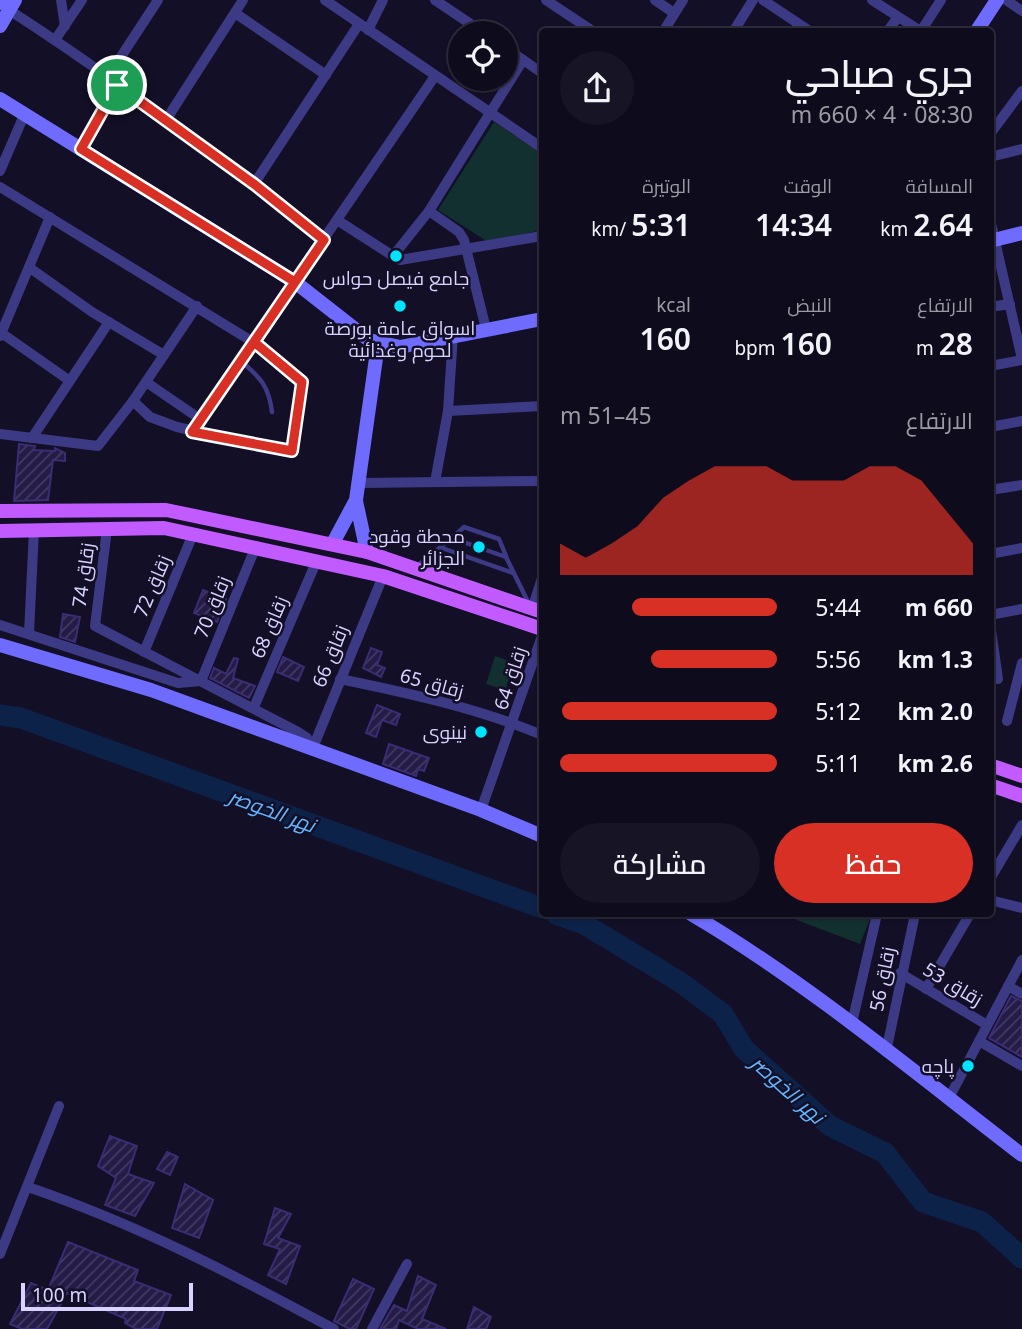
<!DOCTYPE html>
<html lang="ar">
<meta charset="utf-8">
<style>
body{margin:0;font-family:"Noto Sans",Cairo,sans-serif;background:#171425;color:#f1f3f6;direction:rtl;height:100vh;display:flex;flex-direction:column;font-size:26px;white-space:nowrap}
*{box-sizing:border-box;margin:0}
p{font-size:23px;color:#9b9ba3}
.icon{flex:none;width:38px;height:38px;fill:none;stroke:currentColor;stroke-width:2;stroke-linecap:round;stroke-linejoin:round}
.map{position:relative;flex:1;overflow:hidden;direction:ltr}
.panel{position:absolute;left:539px;top:28px;width:455px;height:889px;display:flex;flex-direction:column;background:#0e0b1c;border-radius:7px;box-shadow:0 2px 5px #0004,0 0 0 2px #2e2b3b;direction:rtl}
.panel>*{flex:none}
.fabs{position:absolute;left:448px;top:21px;display:grid;gap:14px}
.fabs a{display:grid;place-items:center;width:70px;height:70px;border-radius:50%;background:#0e0b1c;box-shadow:0 2px 5px #0004,0 0 0 2px #2e2b3b;font-size:35px}
.scale{position:absolute;left:21px;bottom:18px;width:172px;box-sizing:border-box;padding-left:7px;border:4px solid #d9d4ff;border-top:0;font-size:19px;line-height:24px;white-space:nowrap;color:#d9d4ff;-webkit-text-stroke:5px #130f26;paint-order:stroke}
.pin{position:absolute;display:grid;place-items:center;width:60px;height:60px;color:#fff;margin:-30px;border:4px solid #fff;border-radius:50%;box-shadow:0 2px 7px #0007}
.round{display:grid;place-items:center;flex:none;width:74px;height:74px;border-radius:37px;background:#171425}
.summary{display:flex;align-items:center;justify-content:space-between;height:119px;padding:0 21px}
h1{font-size:38px;font-weight:600;line-height:52px}
.stats{display:grid;grid-template-columns:repeat(3,1fr);gap:10px;height:119px;padding:7px 21px}
.stats div{display:grid;align-content:center}
.stats b{font-size:30px;font-weight:600}
.stats small{font-size:19px;font-weight:400}
.stats p{font-size:19px}
.chart{height:196px;padding:14px 21px}
.chart p{display:flex;justify-content:space-between}
.chart svg{width:100%;height:126px;margin-top:7px;fill:#d93025;opacity:.7}
.button{display:flex;gap:14px;margin-top:auto;padding:14px 21px}
.button a{flex:1;height:80px;border-radius:42px;background:#d93025;color:#fff;font-size:28px;font-weight:600;line-height:80px;text-align:center}
.button a+a{background:#171425;color:#f1f3f6}
ul{padding:0 21px;list-style:none;font-size:23px}
li{display:grid;grid-template-columns:112px 84px 1fr;align-items:center;height:52px}
li i{height:18px;border-radius:9px;background:#d93025}
.map>svg:first-child{display:block}
</style>
<div class="map">
<svg width="1022" height="1329" viewBox="0 0 1022 1329">
<defs>
<pattern id="building-hatch" width="6" height="6" patternUnits="userSpaceOnUse" patternTransform="scale(1.75)"><rect width="6" height="6" fill="#241b47"/><path d="M-1 1l2-2M0 6l6-6M5 7l2-2" fill="none" stroke="#433b63"/></pattern>
</defs>
<rect width="100%" height="100%" fill="#130f26"/>
<g fill="#12302f">
<polygon points="494,122 542,154 542,230 488,242 438,210"/>
<polygon points="495,656 515,663 505,690 486,684"/>
<polygon points="781,914 872,914 860,944"/>
</g>
<g fill="none" stroke-linecap="round" stroke-linejoin="round">
<g stroke="#0c2248" stroke-width="21">
<polyline points="0,715 21,718 542,908"/>
<polyline points="556,914 584,924 680,982 723,1014 744,1049 830,1126 885,1153 923,1202 982,1222 1022,1258"/>
</g>
</g>
<g fill="url(#building-hatch)" stroke="#3b2d73" stroke-width="2">
<polygon points="19,444 35,446 34,450 55,451 55,448 65,453 65,461 53,460 48,500 14,501"/>
<polygon points="203,590 226,599 217,622 194,613"/>
<polygon points="63,614 80,617 75,642 60,637"/>
<polygon points="371,648 382,652 377,665 385,668 381,677 363,668"/>
<polygon points="283,657 304,667 298,681 277,672"/>
<polygon points="234,658 238,659 233,678 255,686 249,698 210,678 214,668 226,674"/>
<polygon points="377,705 400,714 396,725 382,720 376,737 366,733"/>
<polygon points="389,744 429,758 424,771 418,769 416,776 383,764"/>
<polygon points="1011,996 1022,1001 1022,1057 989,1038"/>
<polygon points="110,1136 137,1146 128,1174 154,1183 135,1216 105,1205 116,1178 98,1166"/>
<polygon points="167,1152 178,1157 170,1175 157,1169"/>
<polygon points="185,1184 213,1200 199,1238 172,1228"/>
<polygon points="275,1208 291,1214 278,1238 300,1246 286,1284 268,1275 280,1249 264,1244"/>
<polygon points="68,1242 138,1270 134,1281 171,1295 157,1329 136,1329 125,1323 126,1319 67,1293 47,1329 22,1329 10,1324 31,1283 48,1290"/>
<polygon points="418,1276 436,1285 422,1319 446,1329 418,1329 399,1320 396,1329 380,1329 394,1305 407,1311"/>
<polygon points="353,1279 374,1289 356,1329 350,1329 334,1321"/>
<polygon points="474,1307 491,1317 486,1329 467,1329"/>
</g>
<g fill="none" stroke-linecap="round" stroke-linejoin="round">
<g stroke="#3d3a85" stroke-width="4.5">
<path d="M 242,362 C 261,378 269,387 272,412"/>
<polyline points="452,538 464,527 499,539 506,556"/>
<polyline points="442,548 513,573"/>
<polyline points="417,566 452,538 506,557 529,604"/>
</g>
<g stroke="#3d3a85" stroke-width="10">
<polyline points="61,0 65,26"/>
<polyline points="325,0 542,148"/>
<polyline points="435,0 484,33"/>
<polyline points="546,0 594,32"/>
<polyline points="655,0 674,13"/>
<polyline points="763,0 811,32"/>
<polyline points="872,0 922,32"/>
<polyline points="1006,0 1022,11"/>
<path d="M 9,10 C 118,80 222,159 324,240"/>
<polyline points="235,13 326,75"/>
<polyline points="368,30 383,0"/>
<polyline points="921,31 941,0"/>
<polyline points="663,32 683,0"/>
<polyline points="733,32 753,0"/>
<polyline points="887,32 898,17"/>
<polyline points="55,40 82,0"/>
<polyline points="506,48 542,73"/>
<polyline points="523,60 429,211 393,256 400,260 542,236"/>
<polyline points="107,78 158,0"/>
<polyline points="166,120 243,0"/>
<polyline points="990,134 1022,91"/>
<polyline points="81,149 117,85"/>
<polyline points="990,157 1022,149"/>
<polyline points="0,171 25,113"/>
<polyline points="254,184 359,24"/>
<polyline points="0,187 253,342 302,382 292,451 287,452 177,427 150,417 133,401"/>
<polyline points="429,211 459,232 464,240 486,329"/>
<polyline points="990,219 1022,359"/>
<polyline points="337,220 393,256"/>
<polyline points="30,268 92,312 164,355"/>
<polyline points="990,307 1010,304"/>
<polyline points="0,332 70,381"/>
<polyline points="0,336 50,217"/>
<polyline points="990,366 1022,360"/>
<polyline points="146,382 200,419"/>
<polyline points="448,411 542,406"/>
<polyline points="990,427 1022,421"/>
<polyline points="192,432 435,76"/>
<polyline points="0,434 98,446 133,401 197,306"/>
<polyline points="32,438 109,322"/>
<polyline points="435,482 448,411 453,335"/>
<polyline points="358,483 542,481"/>
<polyline points="990,490 1022,485"/>
<polyline points="107,529 95,626 298,732 307,738 311,750"/>
<polyline points="990,554 1022,548"/>
<polyline points="532,609 542,578"/>
<polyline points="990,615 1022,609"/>
<polyline points="990,623 998,679"/>
<polyline points="0,625 178,683 201,681 256,546"/>
<polyline points="29,633 34,530"/>
<polyline points="144,652 193,534"/>
<path d="M 340,679 C 408,693 478,708 542,735"/>
<polyline points="254,707 317,560"/>
<polyline points="1007,721 1022,663"/>
<polyline points="312,750 383,576"/>
<polyline points="481,810 542,636"/>
<polyline points="990,879 1022,825"/>
<polyline points="990,900 1022,908"/>
<polyline points="900,973 987,1025"/>
<polyline points="1008,986 1022,994"/>
<polyline points="926,989 970,914"/>
<polyline points="852,1023 877,914"/>
<polyline points="979,1041 1022,1066"/>
<polyline points="886,1052 915,914"/>
<polyline points="949,1098 1022,960"/>
<path d="M 28,1187 C 139,1225 232,1274 334,1329"/>
<polyline points="0,1254 59,1106"/>
<polyline points="372,1329 407,1264"/>
</g>
<g stroke="#6f6bff" stroke-width="14">
<polyline points="0,3 2,0"/>
<polyline points="0,26 15,0"/>
<polyline points="976,32 997,0"/>
<polyline points="0,99 295,282 369,340 400,347 542,319"/>
<polyline points="990,241 1022,233"/>
<polyline points="356,501 367,552"/>
<polyline points="333,543 356,500 378,344"/>
<polyline points="0,645 151,690 481,810 542,836"/>
<path d="M 691,914 C 808,983 914,1072 1022,1155"/>
</g>
<g stroke="#c25bff" stroke-width="14">
<polyline points="0,511 166,510 367,552 542,612"/>
<polyline points="0,531 164,528 383,576 542,629"/>
<polyline points="990,765 1022,776"/>
<polyline points="990,785 1022,796"/>
</g>
</g>
<g fill="none" stroke-linecap="round" stroke-linejoin="round">
<g stroke="#fff" stroke-width="14">
<polyline id="route" points="117,85 254,184 324,240 192,432 292,451 302,382 254,342 295,282 81,149 117,85"/>
</g>
<use href="#route" stroke="#d93025" stroke-width="9"/>
</g>
<g fill="#00e5ff" stroke="#130f26" stroke-width="2.5">
<circle cx="396" cy="256" r="7"/>
<circle cx="400" cy="306" r="7"/>
<circle cx="479" cy="547" r="7"/>
<circle cx="481" cy="732" r="7"/>
<circle cx="968" cy="1066" r="7"/>
</g>
<g text-anchor="middle" dominant-baseline="central" stroke-width="5" stroke-linejoin="round" paint-order="stroke">
<g font-size="19" fill="#d9d4ff" stroke="#130f26" text-anchor="end">
<text x="396" y="278" text-anchor="middle">جامع فيصل حواس</text>
<text x="400" y="328" text-anchor="middle">اسواق عامة بورصة<tspan x="400" dy="22">لحوم وغذائية</tspan></text>
<text x="465" y="536">محطة وقود<tspan x="465" dy="22">الجزائر</tspan></text>
<text x="467" y="732">نينوى</text>
<text x="954" y="1066">پاچه</text>
</g>
<g font-size="19" fill="#d9d4ff" stroke="#130f26">
<text transform="translate(83 575) rotate(-82)">زقاق 74</text>
<text transform="translate(152 586) rotate(-67)">زقاق 72</text>
<text transform="translate(212 607) rotate(-68)">زقاق 70</text>
<text transform="translate(269 627) rotate(-67)">زقاق 68</text>
<text transform="translate(330 656) rotate(-68)">زقاق 66</text>
<text transform="translate(510 678) rotate(-72)">زقاق 64</text>
<text transform="translate(432 683) rotate(15)">زقاق 65</text>
<text transform="translate(882 979) rotate(-79)">زقاق 56</text>
<text transform="translate(953 984) rotate(31)">زقاق 53</text>
</g>
<g font-size="21" font-style="italic" fill="#62b6ff" stroke="#130f26">
<text transform="translate(272 810) rotate(20)">نهر الخوصر</text>
<text transform="translate(788 1089) rotate(42)">نهر الخوصر</text>
</g>
</g>
</svg>
<div class="fabs">
<a><svg class="icon" aria-label="locate" viewBox="0 0 24 24"><circle cx="12" cy="12" r="6"/><path d="M12 2v4M12 18v4M2 12h4M18 12h4"/></svg></a>
</div>
<div class="scale">100 m</div>
<div class="pin" style="left:117px;top:85px;background:#1e9e55"><svg class="icon" aria-label="arrive" viewBox="0 0 24 24"><path d="M6 21V4h12l-3 4 3 4H6"/></svg></div>
<section class="panel">
<div class="summary"><div><h1>جري صباحي</h1><p>08:30 · 4 × 660 m</p></div><a class="round"><svg class="icon" aria-label="share" viewBox="0 0 24 24"><path d="M12 15V3M7 8l5-5 5 5M5 13v7h14v-7"/></svg></a></div>
<div class="stats">
<div><p>المسافة</p><b>2.64<small> km</small></b></div>
<div><p>الوقت</p><b>14:34</b></div>
<div><p>الوتيرة</p><b>5:31<small> /km</small></b></div>
</div>
<div class="stats">
<div><p>الارتفاع</p><b>28<small> m</small></b></div>
<div><p>النبض</p><b>160<small> bpm</small></b></div>
<div><p>kcal</p><b>160</b></div>
</div>
<div class="chart"><p><span>الارتفاع</span>45–51 m</p>
<svg viewBox="0 0 160 44" preserveAspectRatio="none"><path d="M0 44V33L10 38L20 33L30 27L40 17L50 11L60 6L70 6L80 6L90 11L100 11L110 11L120 6L130 6L140 11L150 22L160 33V44z"/></svg>
</div>
<ul>
<li><b>660 m</b>5:44<i style="width:67%"></i></li>
<li><b>1.3 km</b>5:56<i style="width:58%"></i></li>
<li><b>2.0 km</b>5:12<i style="width:99%"></i></li>
<li><b>2.6 km</b>5:11<i style="width:100%"></i></li>
</ul>
<div class="button"><a>حفظ</a><a>مشاركة</a></div>
</section>
</div>
